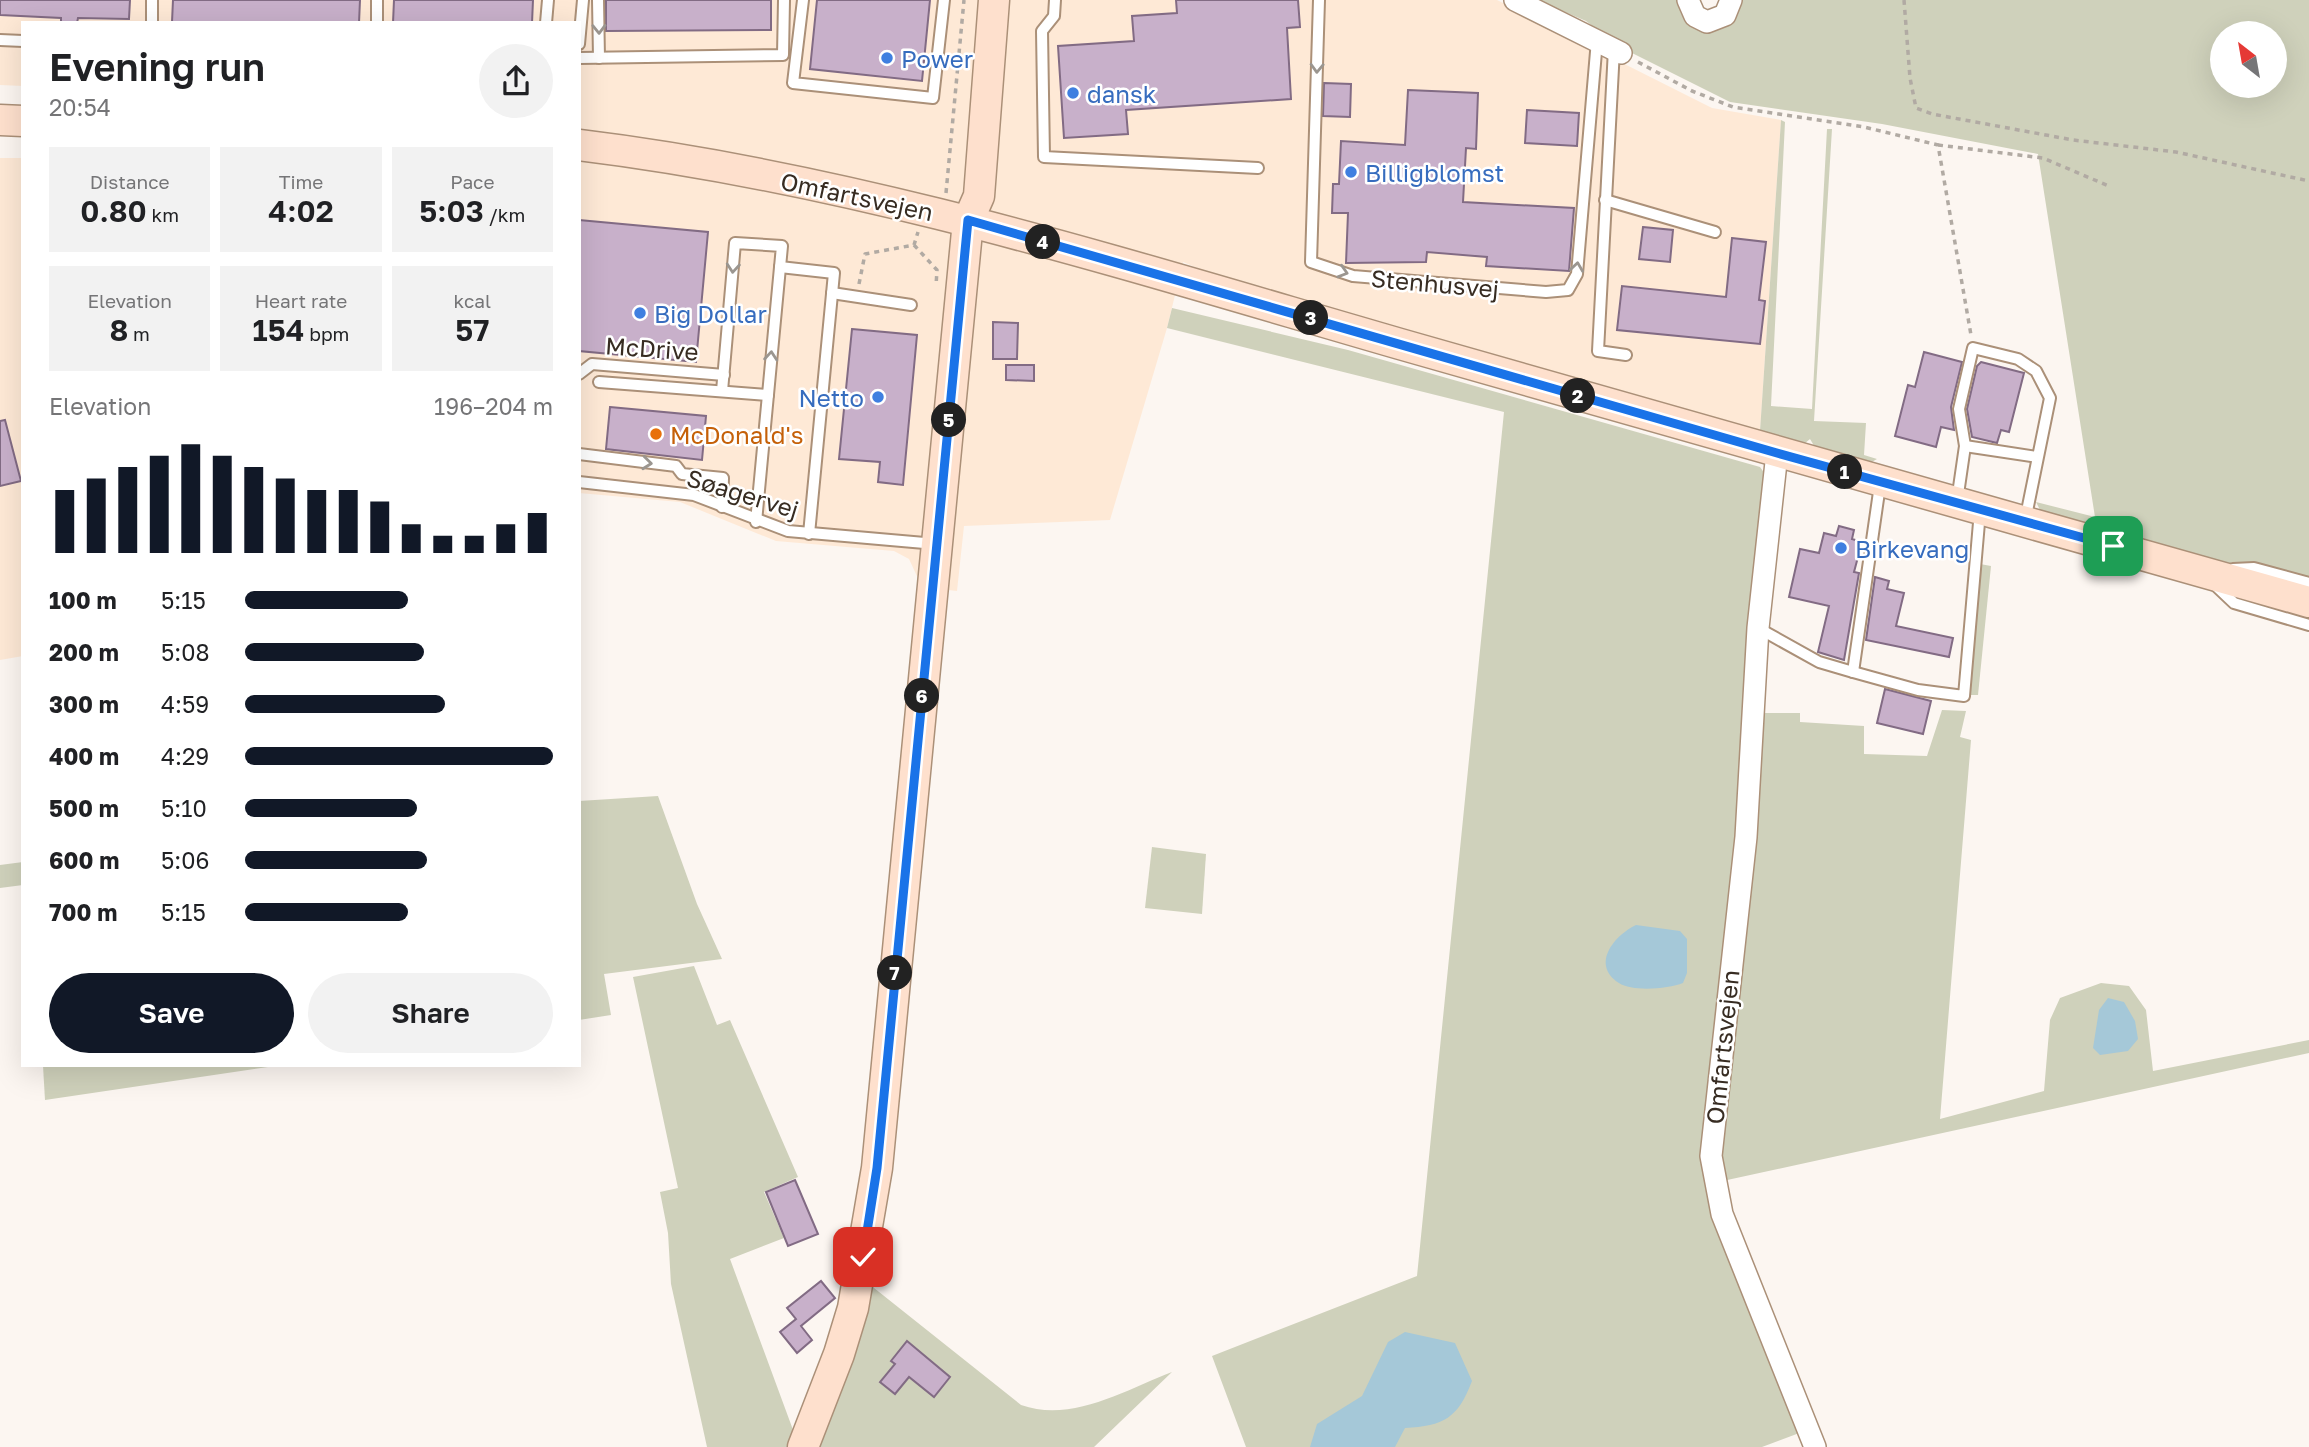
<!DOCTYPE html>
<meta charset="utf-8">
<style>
body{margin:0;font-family:"Golos Text",sans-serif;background:#f2f2f2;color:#202124;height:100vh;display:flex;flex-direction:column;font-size:26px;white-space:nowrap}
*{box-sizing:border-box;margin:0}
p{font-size:23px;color:#757577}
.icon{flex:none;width:38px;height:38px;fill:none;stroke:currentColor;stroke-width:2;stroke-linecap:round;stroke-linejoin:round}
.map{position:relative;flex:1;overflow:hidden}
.drawer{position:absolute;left:21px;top:21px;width:560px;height:1046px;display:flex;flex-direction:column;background:#fff;border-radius:0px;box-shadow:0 7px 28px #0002}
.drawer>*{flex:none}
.needle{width:46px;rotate:329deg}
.buttons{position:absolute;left:2210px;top:21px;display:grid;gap:14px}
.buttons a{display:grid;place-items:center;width:77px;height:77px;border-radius:50%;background:#fff;box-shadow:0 7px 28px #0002;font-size:35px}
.pin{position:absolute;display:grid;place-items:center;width:60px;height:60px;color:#fff;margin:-30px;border-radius:14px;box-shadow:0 4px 10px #0006}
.km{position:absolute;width:35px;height:35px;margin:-18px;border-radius:50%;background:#222;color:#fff;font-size:19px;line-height:35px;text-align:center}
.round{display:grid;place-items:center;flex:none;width:74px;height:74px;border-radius:37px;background:#f2f2f2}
.overview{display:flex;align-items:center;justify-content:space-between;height:119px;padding:0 28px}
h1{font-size:38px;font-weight:600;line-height:52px}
.figures{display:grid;grid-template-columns:repeat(3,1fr);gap:10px;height:119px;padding:7px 28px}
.figures div{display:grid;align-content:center;border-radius:0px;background:#f2f2f2;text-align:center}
.figures b{font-size:30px;font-weight:600}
.figures small{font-size:19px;font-weight:400}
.figures p{font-size:19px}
.chart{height:196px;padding:14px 28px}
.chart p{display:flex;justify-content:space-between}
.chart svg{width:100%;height:126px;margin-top:7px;stroke:#111827;stroke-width:6}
.action{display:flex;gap:14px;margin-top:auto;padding:14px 28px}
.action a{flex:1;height:80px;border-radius:42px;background:#111827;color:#fff;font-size:28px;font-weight:600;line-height:80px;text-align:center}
.action a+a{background:#f2f2f2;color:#202124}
ul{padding:0 28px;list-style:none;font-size:23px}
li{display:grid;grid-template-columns:112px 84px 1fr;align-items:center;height:52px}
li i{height:18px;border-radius:9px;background:#111827}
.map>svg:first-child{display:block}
</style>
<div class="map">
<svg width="2309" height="1447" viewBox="0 0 2309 1447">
<rect width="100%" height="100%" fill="#fcf6f1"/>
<g fill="#fee9d6">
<polygon points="0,0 1497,0 1712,108 1781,120 1760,431 1221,278 1183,262 1167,328 1110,520 964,526 957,591 922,587 909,559 894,551 776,541 680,502 579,493 579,23 23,23 23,86 0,85"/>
<polygon points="0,158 23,158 23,656 0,660"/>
</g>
<g fill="#cfd1bb" fill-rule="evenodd">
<path d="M 1537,0 L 1681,0 L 1706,29 L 1738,0 L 2309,0 L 2309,578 L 2253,565 L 2229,564 L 2041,512 L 2036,502 L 2095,517 L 2038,154 L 1882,124 L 1730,102 L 1620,47 L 1586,21 ZM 2222,33 L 2275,33 L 2275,86 L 2222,86 Z"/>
<polygon points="1781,120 1785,122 1771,406 1812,409 1827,129 1832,129 1814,421 1866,423 1864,455 1877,459 1870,463 1816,449 1810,439 1804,444 1760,431"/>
<polygon points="1172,308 1348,350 1760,467 1768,478 1763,489 1751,596 1740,842 1706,1163 1802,1432 1762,1447 1246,1447 1212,1356 1417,1276 1504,412 1167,328"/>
<polygon points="1980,564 1991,566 1978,695 1968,695"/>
<polygon points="1942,710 1966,711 1960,737 1971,740 1940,1119 2044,1091 2050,1020 2060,998 2101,983 2129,986 2146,1010 2153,1071 2309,1040 2309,1053 1718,1182 1762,713 1800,713 1800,722 1864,726 1864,754 1927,756"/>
<polygon points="658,796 697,904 722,959 604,974 611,1015 579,1020 579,801"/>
<polygon points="1152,847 1206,854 1202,914 1145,908"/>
<polygon points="23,862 23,885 0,888 0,865"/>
<polygon points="694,966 717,1025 730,1020 798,1177 764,1192 784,1238 730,1259 796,1438 792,1447 707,1447 671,1284 668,1233 660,1192 678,1188 633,977"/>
<polygon points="43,1066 275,1066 45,1100"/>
<path d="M 869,1284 L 1021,1405 C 1072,1423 1125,1390 1172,1372 L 1094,1447 L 812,1447 Z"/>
</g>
<g fill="#a5c8d8">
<path d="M 1636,925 L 1680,931 L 1687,939 L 1687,973 L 1683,983 C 1668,989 1632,992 1619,983 C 1590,964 1615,935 1636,925 Z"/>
<polygon points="2108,998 2124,1002 2135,1021 2138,1039 2128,1051 2100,1055 2093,1048 2099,1010"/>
<path d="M 1405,1332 L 1455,1343 L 1472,1381 C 1458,1418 1444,1426 1405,1428 L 1395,1447 L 1310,1447 L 1317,1424 L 1362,1396 L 1388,1342 Z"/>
</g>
<g fill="#c8b0ca" stroke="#826b84" stroke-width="2">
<polygon points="0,0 130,0 129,19 78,18 77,23 70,23 61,22 61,18 0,15"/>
<polygon points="173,0 360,0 359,23 172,22"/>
<polygon points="394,0 533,0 532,23 393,23"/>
<polygon points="606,0 771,0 771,30 606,31"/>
<polygon points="817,0 930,0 922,81 810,69"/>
<polygon points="1176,0 1298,0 1300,27 1287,28 1291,99 1126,110 1128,134 1064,138 1058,46 1134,41 1132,16 1177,13"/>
<polygon points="1324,83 1351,84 1350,117 1323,116"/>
<polygon points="1408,90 1478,93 1476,149 1466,148 1463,202 1574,208 1569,271 1486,266 1487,257 1427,252 1426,262 1346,263 1348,213 1332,213 1333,184 1339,184 1341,141 1405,145"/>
<polygon points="1527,110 1579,113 1577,146 1525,143"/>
<polygon points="579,220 708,232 696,362 579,351"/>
<polygon points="1643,227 1673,230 1670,262 1639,259"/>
<polygon points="1732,238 1766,242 1759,300 1765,301 1760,344 1617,330 1622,286 1726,297"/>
<polygon points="993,322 1018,323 1017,359 993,359"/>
<polygon points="852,329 917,335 903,485 878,482 880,462 839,459"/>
<polygon points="1924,352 1962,362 1951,407 1954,430 1941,427 1936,447 1895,436 1908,385 1915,387"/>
<polygon points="1981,362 2024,373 2009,432 2001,430 1997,443 1972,437 1967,409 1977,366"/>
<polygon points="1006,365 1034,365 1034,381 1006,380"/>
<polygon points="610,407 706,416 702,460 606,449"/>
<polygon points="5,420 21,481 0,486 0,421"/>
<polygon points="1839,526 1854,530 1852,539 1862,542 1854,572 1859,573 1844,660 1818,652 1829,606 1789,597 1800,549 1819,553 1824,533 1836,536"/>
<polygon points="1875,577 1889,581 1887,589 1904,593 1896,626 1953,638 1949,657 1866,640"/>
<polygon points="1885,689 1931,701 1923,734 1877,723"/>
<polygon points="795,1180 818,1234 788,1246 766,1192"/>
<polygon points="821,1281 835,1298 801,1326 812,1340 797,1353 780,1332 796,1319 787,1308"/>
<polygon points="907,1341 950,1377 934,1397 909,1377 895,1394 880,1382 895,1364 891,1361"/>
</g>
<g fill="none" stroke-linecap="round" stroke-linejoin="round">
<g stroke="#ab9078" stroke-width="14">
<g id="lane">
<polyline points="598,0 599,58"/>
<polyline points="803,0 793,83 933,98 944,0"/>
<polyline points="1055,0 1054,16 1042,31 1044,157 1258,168"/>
<polyline points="1319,0 1311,262 1353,276 1546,292 1568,290 1577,274 1597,40"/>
<polyline points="152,23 152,0"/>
<polyline points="377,23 377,0"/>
<polyline points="546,23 548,0"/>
<polyline points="0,40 23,41"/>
<polyline points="579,44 583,0"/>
<polyline points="1614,49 1598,351 1626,355"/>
<polyline points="579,58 783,55 784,0"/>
<polyline points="1605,200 1715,232"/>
<polyline points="780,267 834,273 809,534"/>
<polyline points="832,293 911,305"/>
<polyline points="579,374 592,364 724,375"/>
<polyline points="599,382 768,395"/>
<polyline points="722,391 735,243 782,246 756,522"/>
<polyline points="1965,446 2037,457"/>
<polyline points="579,454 676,466 682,474 723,478 722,507"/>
<polyline points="579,482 694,495 788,531 936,544"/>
<polyline points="1957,501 1965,446 1959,409 1973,348 2018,359 2036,371 2050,398 2025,521"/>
<polyline points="2233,569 2254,568 2309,583"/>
<polyline points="2215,585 2234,603 2309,625"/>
<polyline points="1758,628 1819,662 1853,672 1880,485"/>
<polyline points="1853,672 1918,690 1964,696 1980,511"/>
</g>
</g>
<g stroke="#ab9078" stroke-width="24">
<g id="street">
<polyline points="1515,0 1621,53"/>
<polyline points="1688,0 1695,16 1707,22 1725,15 1731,0"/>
<polyline points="1777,453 1758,628 1746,837 1711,1156 1722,1214 1815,1447"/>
</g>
</g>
<g stroke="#ab9078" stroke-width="33">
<g id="secondary">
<polyline points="0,120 23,121"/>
<path d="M 579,145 C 859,179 1130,266 1400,344 C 1703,432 2006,516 2309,602"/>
<polyline points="803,1447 839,1354 853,1308 877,1168 968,221 979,196 994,0"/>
</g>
</g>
<g stroke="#b1aaa3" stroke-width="3.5" stroke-dasharray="5 5" stroke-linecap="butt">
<polyline points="1904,0 1910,78 1916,108 1932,114 2073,140 2176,152 2309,181"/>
<polyline points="1638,62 1692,91 1733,107 1864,127 1938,145 1971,335"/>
<polyline points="1938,145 2043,158 2111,187"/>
<polyline points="946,193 964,0"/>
<polyline points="914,245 937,270 936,286"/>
<polyline points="859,284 865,254 914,245 918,232"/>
</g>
<use href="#lane" stroke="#fff" stroke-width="10"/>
<use href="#street" stroke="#fff" stroke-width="21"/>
<use href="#secondary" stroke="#fee0cd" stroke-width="30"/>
</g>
<defs><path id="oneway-chevron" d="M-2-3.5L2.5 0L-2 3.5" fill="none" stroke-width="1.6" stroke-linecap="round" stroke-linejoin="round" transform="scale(1.75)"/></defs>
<g stroke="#9b9690">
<use href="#oneway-chevron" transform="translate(599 29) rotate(89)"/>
<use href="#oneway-chevron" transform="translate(1317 68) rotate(92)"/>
<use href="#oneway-chevron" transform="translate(1577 267) rotate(-82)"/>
<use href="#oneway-chevron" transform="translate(733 268) rotate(95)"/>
<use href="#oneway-chevron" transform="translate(1343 272) rotate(17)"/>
<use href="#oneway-chevron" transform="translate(771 356) rotate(-85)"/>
<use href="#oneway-chevron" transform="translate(647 463) rotate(6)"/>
</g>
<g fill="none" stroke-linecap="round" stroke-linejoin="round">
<g stroke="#fff" stroke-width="14">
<polyline id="route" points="863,1257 877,1168 968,220 1777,453 2113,546"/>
</g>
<use href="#route" stroke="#1a73e8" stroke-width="9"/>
</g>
<g fill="#3f7fe0" stroke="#fff" stroke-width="2.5">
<circle cx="887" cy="58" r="7"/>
<circle cx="1073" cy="93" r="7"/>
<circle cx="1351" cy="172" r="7"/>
<circle cx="640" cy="313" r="7"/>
<circle cx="878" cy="397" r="7"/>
<circle cx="1841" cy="548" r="7"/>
</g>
<circle fill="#e8710a" stroke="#fff" stroke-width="2.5" cx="656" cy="434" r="7"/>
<g text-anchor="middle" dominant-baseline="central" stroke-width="5" stroke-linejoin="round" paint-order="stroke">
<g font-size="24" fill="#366cbe" stroke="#fff" text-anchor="start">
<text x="901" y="58">Power</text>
<text x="1087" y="93">dansk</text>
<text x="1365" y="172">Billigblomst</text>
<text x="654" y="313">Big Dollar</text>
<text x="864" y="397" text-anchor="end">Netto</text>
<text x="1855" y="548">Birkevang</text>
</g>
<g font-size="24" fill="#372c22" stroke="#fff">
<text transform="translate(857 196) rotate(12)">Omfartsvejen</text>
<text transform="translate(1435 283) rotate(5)">Stenhusvej</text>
<text transform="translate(652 348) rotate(4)">McDrive</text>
<text transform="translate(743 493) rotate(17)">Søagervej</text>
<text transform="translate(1722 1047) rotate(-84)">Omfartsvejen</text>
</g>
<g font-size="24" fill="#c56008" stroke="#fff" text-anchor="start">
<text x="670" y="434">McDonald's</text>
</g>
</g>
</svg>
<div class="buttons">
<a><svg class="needle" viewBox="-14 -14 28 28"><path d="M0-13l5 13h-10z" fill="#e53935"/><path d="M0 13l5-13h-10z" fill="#757577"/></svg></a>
</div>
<div class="pin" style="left:2113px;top:546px;background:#1e9e55"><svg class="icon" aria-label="arrive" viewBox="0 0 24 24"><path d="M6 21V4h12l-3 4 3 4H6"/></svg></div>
<div class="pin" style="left:863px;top:1257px;background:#d93025"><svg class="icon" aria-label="check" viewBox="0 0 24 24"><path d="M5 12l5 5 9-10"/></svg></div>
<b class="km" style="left:1845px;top:472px">1</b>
<b class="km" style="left:1578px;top:396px">2</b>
<b class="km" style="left:1311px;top:318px">3</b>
<b class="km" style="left:1043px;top:242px">4</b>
<b class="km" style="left:949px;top:420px">5</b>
<b class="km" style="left:922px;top:696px">6</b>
<b class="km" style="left:895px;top:973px">7</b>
<section class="drawer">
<div class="overview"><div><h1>Evening run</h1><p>20:54</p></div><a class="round"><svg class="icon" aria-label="share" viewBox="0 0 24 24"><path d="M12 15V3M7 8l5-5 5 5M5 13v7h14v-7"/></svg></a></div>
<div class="figures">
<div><p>Distance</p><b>0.80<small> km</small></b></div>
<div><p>Time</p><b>4:02</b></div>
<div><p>Pace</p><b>5:03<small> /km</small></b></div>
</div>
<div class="figures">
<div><p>Elevation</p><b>8<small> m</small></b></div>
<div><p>Heart rate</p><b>154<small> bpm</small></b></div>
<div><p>kcal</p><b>57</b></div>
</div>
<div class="chart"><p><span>Elevation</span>196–204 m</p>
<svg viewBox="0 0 160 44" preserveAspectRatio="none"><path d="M5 44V22M15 44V18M25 44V14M35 44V10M45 44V6M55 44V10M65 44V14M75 44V18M85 44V22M95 44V22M105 44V26M115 44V34M125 44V38M135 44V38M145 44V34M155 44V30"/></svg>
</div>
<ul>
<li><b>100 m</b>5:15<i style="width:53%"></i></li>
<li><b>200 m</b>5:08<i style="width:58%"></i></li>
<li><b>300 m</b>4:59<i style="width:65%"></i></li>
<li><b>400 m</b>4:29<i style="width:100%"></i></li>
<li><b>500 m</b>5:10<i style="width:56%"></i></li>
<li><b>600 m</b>5:06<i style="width:59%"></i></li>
<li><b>700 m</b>5:15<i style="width:53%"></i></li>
</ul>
<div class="action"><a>Save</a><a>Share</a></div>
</section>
</div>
